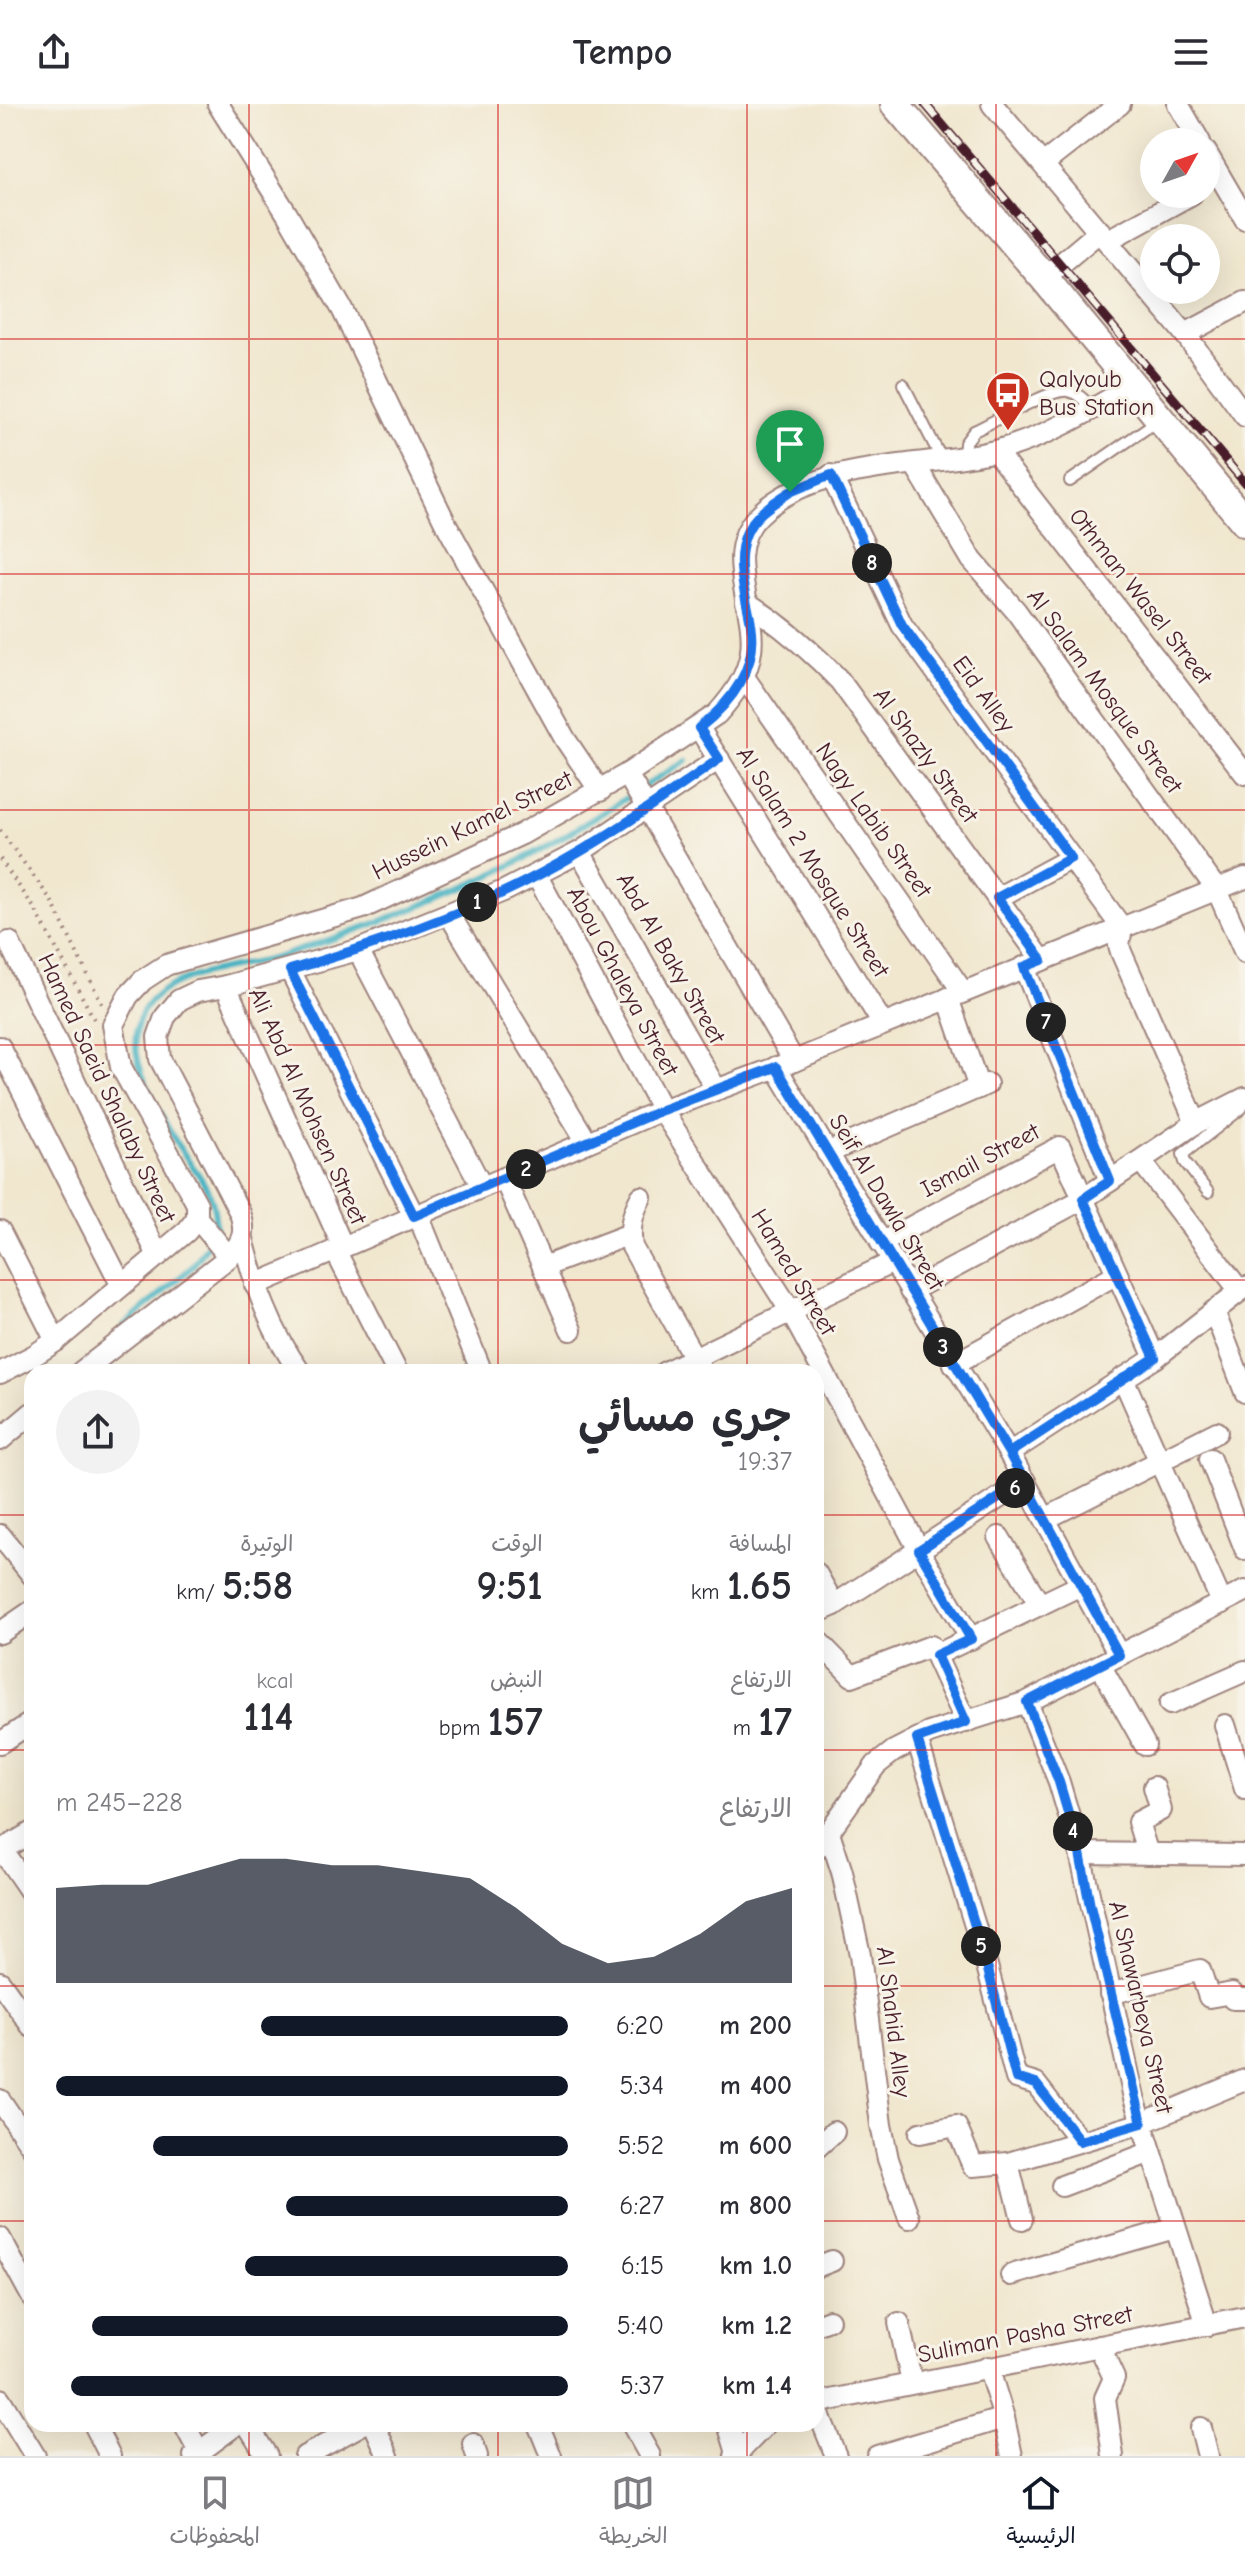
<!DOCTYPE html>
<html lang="ar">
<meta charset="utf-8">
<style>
body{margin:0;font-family:"Comic Neue","Playpen Sans Arabic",sans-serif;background:#f2f2f3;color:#2b2b33;direction:rtl;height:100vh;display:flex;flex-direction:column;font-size:30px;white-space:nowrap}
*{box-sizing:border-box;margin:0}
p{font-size:26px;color:#7c7c81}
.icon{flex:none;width:44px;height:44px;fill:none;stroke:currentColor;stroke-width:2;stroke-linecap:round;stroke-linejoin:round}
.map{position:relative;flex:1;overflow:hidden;direction:ltr}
.drawer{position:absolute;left:24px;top:1260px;width:800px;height:1068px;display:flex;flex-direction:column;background:#fff;border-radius:24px;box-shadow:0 8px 32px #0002;direction:rtl}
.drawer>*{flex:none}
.needle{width:52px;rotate:50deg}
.controls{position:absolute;left:1140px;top:24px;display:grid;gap:16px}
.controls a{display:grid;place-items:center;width:80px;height:80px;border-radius:50%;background:#fff;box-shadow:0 8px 32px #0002;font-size:40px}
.pin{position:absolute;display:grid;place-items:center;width:68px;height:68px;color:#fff;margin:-82px -34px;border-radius:50% 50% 50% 0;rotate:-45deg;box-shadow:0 0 8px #0007}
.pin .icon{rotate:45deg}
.km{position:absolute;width:40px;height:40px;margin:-20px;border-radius:50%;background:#222;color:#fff;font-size:22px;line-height:40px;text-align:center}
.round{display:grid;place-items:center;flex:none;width:84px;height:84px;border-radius:42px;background:#f2f2f3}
.headline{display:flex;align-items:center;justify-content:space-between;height:136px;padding:0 32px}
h1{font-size:44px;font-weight:600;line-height:60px}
.stats{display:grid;grid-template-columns:repeat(3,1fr);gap:12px;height:136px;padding:8px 32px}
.stats div{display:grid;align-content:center}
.stats b{font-size:40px;font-weight:600}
.stats small{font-size:22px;font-weight:400}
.stats p{font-size:22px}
.chart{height:224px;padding:16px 32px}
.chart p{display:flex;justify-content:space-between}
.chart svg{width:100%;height:144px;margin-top:8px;fill:#111827;opacity:.7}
ul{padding:0 32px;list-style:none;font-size:26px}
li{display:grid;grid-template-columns:128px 96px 1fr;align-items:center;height:60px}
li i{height:20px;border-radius:10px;background:#111827}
header{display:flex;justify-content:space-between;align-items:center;height:104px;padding:0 32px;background:#fff;font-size:36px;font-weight:600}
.menu{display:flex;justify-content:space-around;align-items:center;height:112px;border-top:2px solid #e1e1e2;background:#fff;font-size:22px;color:#7c7c81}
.menu a{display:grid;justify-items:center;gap:4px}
.menu .active{color:#111827}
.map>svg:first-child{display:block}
</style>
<header><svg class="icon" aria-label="menu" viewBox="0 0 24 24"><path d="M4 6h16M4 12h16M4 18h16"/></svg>Tempo<svg class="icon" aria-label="share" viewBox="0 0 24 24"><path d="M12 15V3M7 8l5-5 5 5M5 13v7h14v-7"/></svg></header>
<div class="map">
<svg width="1245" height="2352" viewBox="0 0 1245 2352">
<rect width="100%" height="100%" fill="#f7f3e8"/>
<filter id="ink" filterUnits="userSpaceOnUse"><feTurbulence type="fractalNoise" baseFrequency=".0125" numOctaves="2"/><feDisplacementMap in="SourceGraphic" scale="16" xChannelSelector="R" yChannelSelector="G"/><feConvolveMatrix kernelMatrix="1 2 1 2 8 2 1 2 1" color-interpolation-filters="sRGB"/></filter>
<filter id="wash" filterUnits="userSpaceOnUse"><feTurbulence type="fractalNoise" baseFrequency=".006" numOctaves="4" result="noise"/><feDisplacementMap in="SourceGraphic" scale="32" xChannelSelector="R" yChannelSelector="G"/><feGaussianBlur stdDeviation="1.8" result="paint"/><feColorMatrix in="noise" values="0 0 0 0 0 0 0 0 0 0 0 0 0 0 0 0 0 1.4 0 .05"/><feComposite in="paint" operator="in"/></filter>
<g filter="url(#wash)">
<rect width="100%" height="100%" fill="#f1e7cf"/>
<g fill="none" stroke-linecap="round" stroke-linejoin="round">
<g stroke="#45b2c2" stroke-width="6">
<path d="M 216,1128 C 216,1117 214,1098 208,1087 C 200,1069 185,1054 175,1036 C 159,1008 132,963 136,930 C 142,865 239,867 285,851 C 368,823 449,794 527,753 C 582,724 634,688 687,656"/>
<polyline points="124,1222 192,1163 210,1138"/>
</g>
</g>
</g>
<g filter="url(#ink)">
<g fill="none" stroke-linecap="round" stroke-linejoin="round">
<g stroke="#9e837d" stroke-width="14">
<g id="service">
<polyline points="903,280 942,356"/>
<path d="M 964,353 L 965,339 L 974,327 C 992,319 1051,284 1068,287 C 1079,289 1086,297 1092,306"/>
<polyline points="1070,377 1157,317"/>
<polyline points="1208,1088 1185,1058 1183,1050 1242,1004"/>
</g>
</g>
<g stroke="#9e837d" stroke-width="24">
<g id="minor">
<polyline points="218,0 287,110 342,205 445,418 565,635 600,687"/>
<polyline points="992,0 1185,230 1245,312"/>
<polyline points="1178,0 1200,38"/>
<polyline points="1206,48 1245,115"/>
<polyline points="1043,60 1120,0"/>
<polyline points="1108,136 1192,90"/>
<polyline points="1044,174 1100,127"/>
<polyline points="1185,230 1245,198"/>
<polyline points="995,347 1245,670"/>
<polyline points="915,361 972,456 1016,507 1217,786 1245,849"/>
<polyline points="831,371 902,521 1122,824 1119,841 1121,848 1196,1019"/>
<path d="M 746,498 C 781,521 811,546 840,577 L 1042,856"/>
<polyline points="744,573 963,888"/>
<polyline points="699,624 883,920"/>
<polyline points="627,670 794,957"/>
<polyline points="580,748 716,985"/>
<polyline points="537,772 662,1006 790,1206 919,1446 971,1535"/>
<polyline points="997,794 1071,754"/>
<polyline points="449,810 587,1038"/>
<polyline points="9,838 158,1152"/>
<polyline points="358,846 482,1083"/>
<polyline points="1024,863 1110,1077"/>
<polyline points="290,866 414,1112"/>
<polyline points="226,882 343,1143"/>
<polyline points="948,894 979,984"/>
<polyline points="0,943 121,1180"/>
<polyline points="776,963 1009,1349 1119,1551"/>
<polyline points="827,1049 987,980"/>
<polyline points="1141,1057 1240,1187"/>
<polyline points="504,1074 571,1226"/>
<path d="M 641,1093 C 632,1110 629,1124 632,1143 L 702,1268"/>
<polyline points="418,1111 479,1261"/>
<polyline points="197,1114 229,1153"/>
<polyline points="0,1127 56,1237"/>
<path d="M 243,1135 C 255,1182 271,1228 300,1268"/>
<polyline points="881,1139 1060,1043 1155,1254"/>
<polyline points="335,1146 397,1268"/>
<polyline points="543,1163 630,1130"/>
<polyline points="255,1181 662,1006 794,957 1245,774"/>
<polyline points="910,1187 1083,1095 1196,1019 1245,994"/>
<polyline points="1214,1207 1245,1288"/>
<polyline points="954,1260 1117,1170"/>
<path d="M 81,1268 L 229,1153 C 242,1139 247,1128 240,1109 L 160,955 L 158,933 L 165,913 L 179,896 L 198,887 L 226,882 L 358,846 L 506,786 L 580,748 L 719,655"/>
<polyline points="665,1268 893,1158"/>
<path d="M 0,1269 L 33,1252 L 56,1237 L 187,1127 L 197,1114 L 197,1100 L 121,963 L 113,921 L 128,892 L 143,876 L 166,861 L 363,804 L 522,730 L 627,670 L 717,610 C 733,592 748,572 751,547 C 757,503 721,450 758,412 C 812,356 922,365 995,347 C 1045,334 1088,308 1132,282"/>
<polyline points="1123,1274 1222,1499"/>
<polyline points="0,1336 32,1309"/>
<polyline points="1009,1349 1155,1254 1245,1183"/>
<polyline points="1210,1355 1245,1445"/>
<polyline points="1045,1415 1217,1328"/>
<polyline points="0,1431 32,1471"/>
<polyline points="999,1433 1040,1501"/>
<polyline points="816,1469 834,1501"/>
<polyline points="816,1509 834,1501 1025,1377"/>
<polyline points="0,1529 32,1507"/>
<polyline points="816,1535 852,1572 931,1542 966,1618"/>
<polyline points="936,1551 1081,1481"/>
<polyline points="1100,1561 1145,1641"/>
<polyline points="1027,1598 1059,1678 1080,1749 1134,1994 1207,2221"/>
<polyline points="1170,1600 1245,1567"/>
<polyline points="1225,1621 1245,1685"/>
<polyline points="917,1635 985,1854 1016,1974 1036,1980 1080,2037"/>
<polyline points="0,1639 32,1618"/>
<polyline points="829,1728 842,1768 860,1851 881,2021 888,2055 909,2114"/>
<polyline points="2,1746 32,1790"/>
<polyline points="816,1746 876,1661 894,1647 929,1629 1027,1598 1245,1487"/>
<polyline points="0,1747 32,1728"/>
<polyline points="1080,1749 1245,1751"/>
<polyline points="1148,1750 1138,1718 1161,1706 1154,1683"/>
<polyline points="0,1878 32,1923"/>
<polyline points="1110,1890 1200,1866 1209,1893 1232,1889 1233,1895 1245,1895"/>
<polyline points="0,1996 32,2043"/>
<polyline points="920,2029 956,2022 973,2062 1008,2059 1142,2019 1245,1976"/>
<polyline points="816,2044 834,2028"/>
<polyline points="1008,2059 1022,2115"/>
<polyline points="1062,2082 1151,2048"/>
<polyline points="0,2134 32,2193"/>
<polyline points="816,2163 832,2157"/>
<polyline points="1011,2171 1175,2124"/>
<polyline points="899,2219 912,2279"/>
<polyline points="816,2221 829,2216"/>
<polyline points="1099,2242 1114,2274 1105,2294 1113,2352"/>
<polyline points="988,2263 1004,2314 1012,2352"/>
<polyline points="0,2295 35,2352"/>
<polyline points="816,2299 1245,2213"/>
<polyline points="816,2303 836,2352"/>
<polyline points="94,2320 110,2352"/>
<polyline points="184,2320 199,2348"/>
<polyline points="247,2320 267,2352"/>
<polyline points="374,2320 388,2352"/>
<polyline points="538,2320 551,2352"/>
<polyline points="632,2320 650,2352"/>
<polyline points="728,2320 737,2349"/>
<polyline points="1201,2324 1208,2352"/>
<polyline points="473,2340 477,2352"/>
<polyline points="194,2352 237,2320"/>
<polyline points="305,2352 363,2320"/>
<polyline points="735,2352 766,2320"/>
<polyline points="877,2352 1004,2314"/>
</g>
</g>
<g stroke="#9e837d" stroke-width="32">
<polyline id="secondary" points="895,0 1044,174 1245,418"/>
</g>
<g stroke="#9e837d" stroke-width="4" stroke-dasharray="2 6" stroke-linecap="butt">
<polyline points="0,726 51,796 103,902"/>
<polyline points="0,755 35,805 94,915"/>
</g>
<use href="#service" stroke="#fff" stroke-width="10"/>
<use href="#minor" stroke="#fff" stroke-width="20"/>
<use href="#secondary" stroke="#fff" stroke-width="28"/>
<g stroke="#4a1f2b" stroke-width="9">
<polyline id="rail" points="925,0 1245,379"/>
</g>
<use href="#rail" stroke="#f7f3e8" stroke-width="6" stroke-dasharray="18" stroke-linecap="butt"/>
</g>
</g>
<g fill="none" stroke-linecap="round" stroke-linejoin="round" filter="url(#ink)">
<g stroke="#fff" stroke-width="16">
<path id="route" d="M 790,388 C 774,399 754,410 746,430 C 734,459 746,490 751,520 C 759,563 731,599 699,624 L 719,655 C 661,696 603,737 540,770 C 464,811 373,842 290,866 L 414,1112 L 662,1006 L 776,963 L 1009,1349 L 1119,1551 L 1027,1598 L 1059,1678 L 1080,1749 L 1090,1802 L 1142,2019 L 1080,2037 L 1036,1980 L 1016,1974 L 985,1854 L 917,1635 L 966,1618 L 936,1551 L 971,1535 L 919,1446 L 1025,1377 L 1009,1349 L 1155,1254 L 1083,1095 L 1110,1077 L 1024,863 L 1042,856 L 997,794 L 1071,754 L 902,521 L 831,371 L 790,388"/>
</g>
<use href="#route" stroke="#1a73e8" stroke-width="10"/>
</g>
<path fill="none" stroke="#d62828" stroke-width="2" stroke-opacity="0.55" d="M 249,0 L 249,1268M 498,0 L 498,1268M 747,0 L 747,1268M 996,0 L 996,2352M 0,235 L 1245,235M 0,470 L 1245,470M 0,706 L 1245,706M 0,941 L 1245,941M 0,1176 L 1245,1176M 0,1411 L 32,1411M 816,1411 L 1245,1411M 0,1646 L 32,1646M 816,1646 L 1245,1646M 0,1882 L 32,1882M 816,1882 L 1245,1882M 0,2117 L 32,2117M 816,2117 L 1245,2117M 249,2320 L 249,2352M 498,2320 L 498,2352M 747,2320 L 747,2352"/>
<defs>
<g id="bus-pin" transform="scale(2.3)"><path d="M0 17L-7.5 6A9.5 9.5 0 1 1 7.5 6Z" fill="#c8321e" stroke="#f7f3e8"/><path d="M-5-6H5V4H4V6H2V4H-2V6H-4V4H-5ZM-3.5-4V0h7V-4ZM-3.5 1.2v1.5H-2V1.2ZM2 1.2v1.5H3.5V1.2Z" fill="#fff"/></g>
</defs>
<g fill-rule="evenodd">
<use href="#bus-pin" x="1008" y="289"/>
</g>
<g text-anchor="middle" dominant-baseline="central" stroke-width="6" stroke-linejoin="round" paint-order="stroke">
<g font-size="24" fill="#4a1f2b" stroke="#f7f3e8" text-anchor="start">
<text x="1039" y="275">Qalyoub<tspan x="1039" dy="28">Bus Station</tspan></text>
</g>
<g font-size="24" fill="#4a1f2b" stroke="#f7f3e8">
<text transform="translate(1141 492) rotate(52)">Othman Wasel Street</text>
<text transform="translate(1105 587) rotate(54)">Al Salam Mosque Street</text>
<text transform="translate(984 590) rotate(54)">Eid Alley</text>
<text transform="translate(926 651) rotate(54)">Al Shazly Street</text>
<text transform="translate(874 716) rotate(55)">Nagy Labib Street</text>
<text transform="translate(472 721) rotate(-26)">Hussein Kamel Street</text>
<text transform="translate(813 758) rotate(58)">Al Salam 2 Mosque Street</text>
<text transform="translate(671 854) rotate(60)">Abd Al Baky Street</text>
<text transform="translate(623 877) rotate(62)">Abou Ghaleya Street</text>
<text transform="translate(107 984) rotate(65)">Hamed Saeid Shalaby Street</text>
<text transform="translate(308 1002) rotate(66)">Ali Abd Al Mohsen Street</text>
<text transform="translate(980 1056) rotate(-28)">Ismail Street</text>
<text transform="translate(887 1098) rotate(59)">Seif Al Dawla Street</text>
<text transform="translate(794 1168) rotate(59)">Hamed Street</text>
<text transform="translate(1141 1903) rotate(77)">Al Shawarbeya Street</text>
<text transform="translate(894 1918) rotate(83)">Al Shahid Alley</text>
<text transform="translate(1025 2230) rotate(-11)">Suliman Pasha Street</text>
</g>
</g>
</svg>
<div class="controls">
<a><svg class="needle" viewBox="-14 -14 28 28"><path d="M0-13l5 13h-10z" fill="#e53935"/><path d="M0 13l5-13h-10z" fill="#7c7c81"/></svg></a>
<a><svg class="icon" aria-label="locate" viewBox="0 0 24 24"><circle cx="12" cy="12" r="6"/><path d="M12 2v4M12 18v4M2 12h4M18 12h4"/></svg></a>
</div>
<div class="pin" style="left:790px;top:388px;background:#1e9e55"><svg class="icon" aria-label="arrive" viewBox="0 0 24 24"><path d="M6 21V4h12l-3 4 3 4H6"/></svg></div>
<b class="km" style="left:477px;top:798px">1</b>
<b class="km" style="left:526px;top:1065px">2</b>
<b class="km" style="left:943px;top:1243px">3</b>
<b class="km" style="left:1073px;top:1727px">4</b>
<b class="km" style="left:981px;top:1842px">5</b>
<b class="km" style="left:1015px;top:1384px">6</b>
<b class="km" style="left:1046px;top:918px">7</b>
<b class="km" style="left:872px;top:459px">8</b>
<section class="drawer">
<div class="headline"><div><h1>جري مسائي</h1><p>19:37</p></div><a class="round"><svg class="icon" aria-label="share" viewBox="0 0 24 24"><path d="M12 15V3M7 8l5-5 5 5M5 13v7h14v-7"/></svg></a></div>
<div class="stats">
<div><p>المسافة</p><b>1.65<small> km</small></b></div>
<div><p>الوقت</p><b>9:51</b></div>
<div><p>الوتيرة</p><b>5:58<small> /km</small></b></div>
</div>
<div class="stats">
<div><p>الارتفاع</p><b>17<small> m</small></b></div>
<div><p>النبض</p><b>157<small> bpm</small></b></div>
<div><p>kcal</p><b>114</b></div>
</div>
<div class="chart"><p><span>الارتفاع</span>228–245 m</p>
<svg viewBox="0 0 160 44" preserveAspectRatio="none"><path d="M0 44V15L10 14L20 14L30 10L40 6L50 6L60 8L70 8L80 10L90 12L100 21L110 32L120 38L130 36L140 29L150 19L160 15V44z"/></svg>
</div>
<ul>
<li><b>200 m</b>6:20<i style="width:60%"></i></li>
<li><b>400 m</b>5:34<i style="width:100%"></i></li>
<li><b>600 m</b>5:52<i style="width:81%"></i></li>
<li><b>800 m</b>6:27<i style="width:55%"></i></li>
<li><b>1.0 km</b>6:15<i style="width:63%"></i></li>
<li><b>1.2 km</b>5:40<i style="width:93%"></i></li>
<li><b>1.4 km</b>5:37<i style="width:97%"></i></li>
</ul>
</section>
</div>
<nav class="menu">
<a class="active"><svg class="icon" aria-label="home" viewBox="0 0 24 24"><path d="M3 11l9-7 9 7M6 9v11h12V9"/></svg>الرئيسية</a>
<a><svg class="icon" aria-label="map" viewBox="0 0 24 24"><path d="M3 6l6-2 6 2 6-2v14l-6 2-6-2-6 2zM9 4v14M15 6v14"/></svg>الخريطة</a>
<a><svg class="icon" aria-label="saved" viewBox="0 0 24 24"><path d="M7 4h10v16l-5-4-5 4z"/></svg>المحفوظات</a>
</nav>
